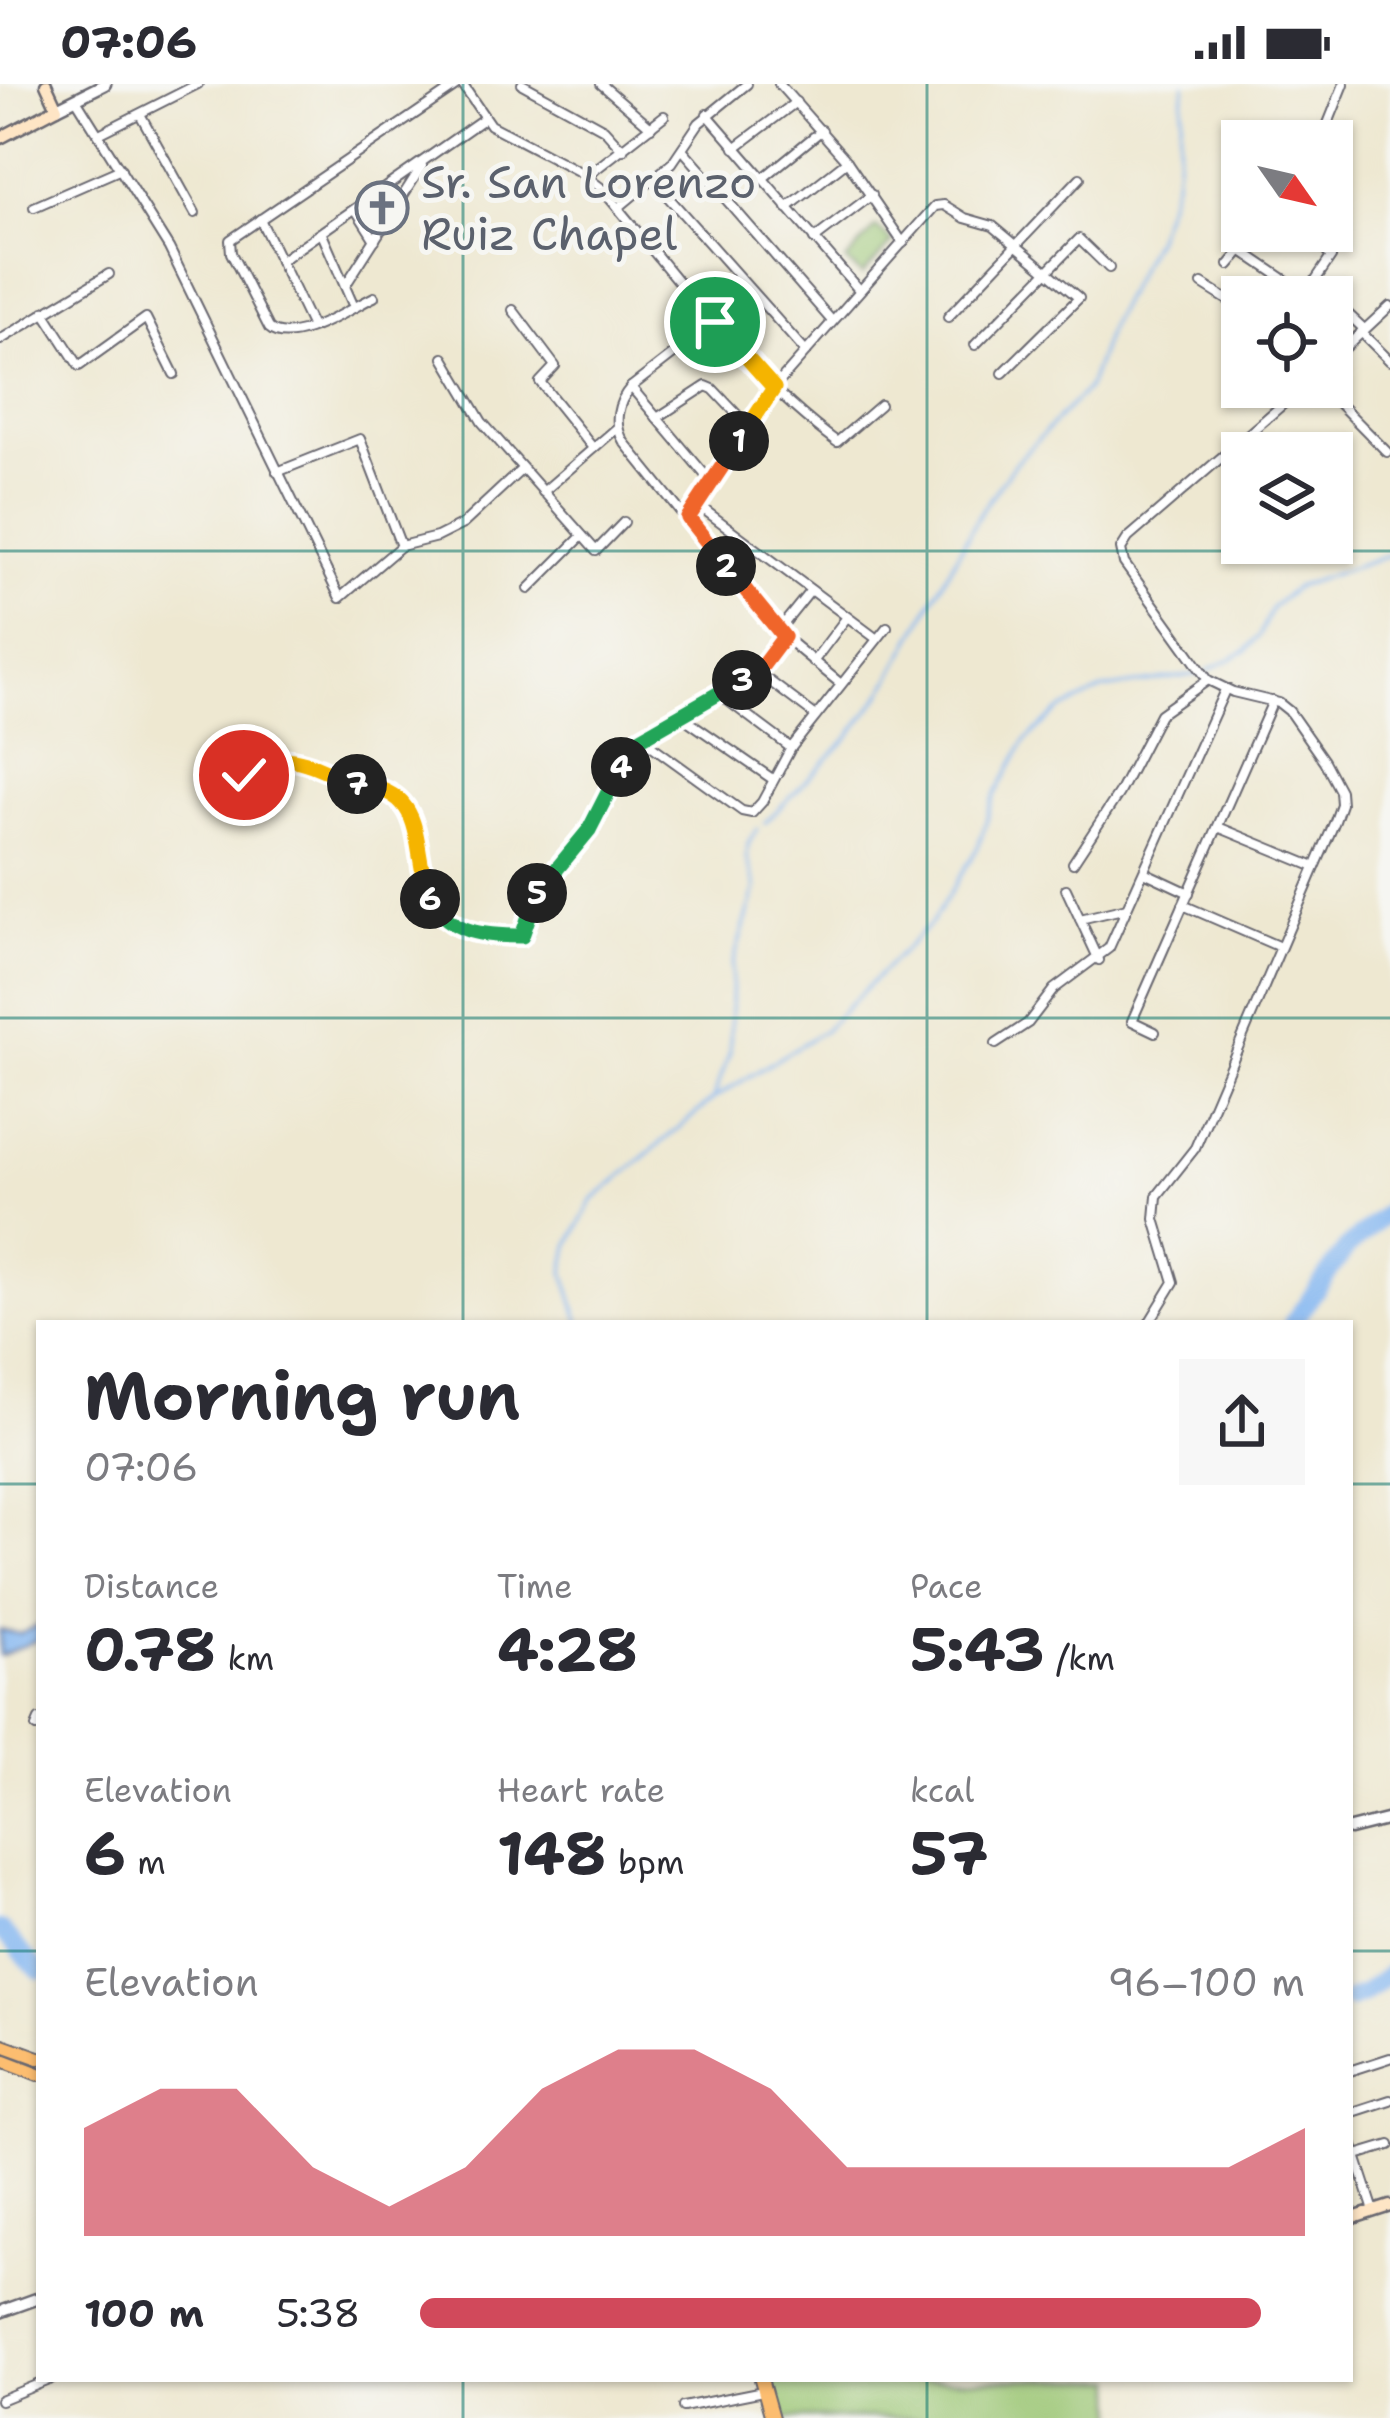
<!DOCTYPE html>
<meta charset="utf-8">
<style>
body{margin:0;font-family:"Shantell Sans",sans-serif;background:#f7f7f7;color:#2b2b33;height:100vh;display:flex;flex-direction:column;font-size:45px;white-space:nowrap}
*{box-sizing:border-box;margin:0}
p{font-size:39px;color:#7c7c81}
.icon{flex:none;width:66px;height:66px;fill:none;stroke:currentColor;stroke-width:2;stroke-linecap:round;stroke-linejoin:round}
.map{position:relative;flex:1;overflow:hidden}
.drawer{position:absolute;left:36px;top:1236px;width:1317px;height:1062px;display:flex;flex-direction:column;background:#fff;border-radius:0px;box-shadow:0 3px 9px #0004}
.drawer>*{flex:none}
.needle{width:78px;rotate:124deg}
.buttons{position:absolute;left:1221px;top:36px;display:grid;gap:24px}
.buttons a{display:grid;place-items:center;width:132px;height:132px;border-radius:0px;background:#fff;box-shadow:0 3px 9px #0004;font-size:60px}
.pin{position:absolute;display:grid;place-items:center;width:102px;height:102px;color:#fff;margin:-51px;border:6px solid #fff;border-radius:50%;box-shadow:0 3px 12px #0007}
.km{position:absolute;width:60px;height:60px;margin:-30px;border-radius:50%;background:#222;color:#fff;font-size:33px;line-height:60px;text-align:center}
.round{display:grid;place-items:center;flex:none;width:126px;height:126px;border-radius:0px;background:#f7f7f7}
.overview{display:flex;align-items:center;justify-content:space-between;height:204px;padding:0 48px}
h1{font-size:66px;font-weight:700;line-height:90px}
.metrics{display:grid;grid-template-columns:repeat(3,1fr);gap:18px;height:204px;padding:12px 48px}
.metrics div{display:grid;align-content:center}
.metrics b{font-size:60px;font-weight:700}
.metrics small{font-size:33px;font-weight:400}
.metrics p{font-size:33px}
.chart{height:336px;padding:24px 48px}
.chart p{display:flex;justify-content:space-between}
.chart svg{width:100%;height:216px;margin-top:12px;fill:#d1495b;opacity:.7}
ul{padding:0 48px;list-style:none;font-size:39px}
li{display:grid;grid-template-columns:192px 144px 1fr;align-items:center;height:90px}
li i{height:30px;border-radius:15px;background:#d1495b}
.status{display:flex;justify-content:space-between;align-items:center;height:84px;padding:0 60px;background:#fff;direction:ltr}
.status svg{height:33px;fill:currentColor}
.map>svg:first-child{display:block}
</style>
<div class="status"><b>07:06</b><svg viewBox="0 0 49 12"><path d="M0 12V9h3v3zM5 12V6h3v6zM10 12V3h3v9zM15 12V0h3v12zM26 1h20v11H26zM47 4h2v5h-2z"/></svg></div>
<div class="map">
<svg width="1390" height="2334" viewBox="0 0 1390 2334">
<rect width="100%" height="100%" fill="#f6f6f2"/>
<filter id="ink" filterUnits="userSpaceOnUse"><feTurbulence type="fractalNoise" baseFrequency=".00833" numOctaves="2"/><feDisplacementMap in="SourceGraphic" scale="24" xChannelSelector="R" yChannelSelector="G"/><feConvolveMatrix kernelMatrix="1 2 1 2 8 2 1 2 1" color-interpolation-filters="sRGB"/></filter>
<filter id="wash" filterUnits="userSpaceOnUse"><feTurbulence type="fractalNoise" baseFrequency=".004" numOctaves="4" result="noise"/><feDisplacementMap in="SourceGraphic" scale="48" xChannelSelector="R" yChannelSelector="G"/><feGaussianBlur stdDeviation="2.7" result="paint"/><feColorMatrix in="noise" values="0 0 0 0 0 0 0 0 0 0 0 0 0 0 0 0 0 1.4 0 .05"/><feComposite in="paint" operator="in"/></filter>
<g filter="url(#wash)">
<rect width="100%" height="100%" fill="#eee8d1"/>
<g fill="#9bc673" stroke="#5e7457" stroke-width="3">
<polygon points="876,143 893,158 862,191 846,177"/>
<polygon points="767,2295 1116,2295 1117,2334 779,2334"/>
</g>
<polygon fill="#85b7f1" stroke="#546c96" stroke-width="3" points="39,1541 39,1555 0,1572 0,1546 20,1550"/>
<g fill="none" stroke-linecap="round" stroke-linejoin="round">
<g stroke="#85b7f1" stroke-width="3">
<polyline points="1207,587 1246,567 1259,552 1272,523 1296,503 1390,471"/>
<polyline points="765,739 848,654 882,610 980,429 1014,380 1088,304 1111,238 1155,153 1175,97 1185,0"/>
<polyline points="713,1015 730,968 732,882 756,804 747,773 748,760 757,745"/>
<polyline points="580,1239 564,1188 569,1162 592,1117 713,1015 823,947 932,838 978,763 994,713 1026,656 1059,627 1104,605 1198,590"/>
</g>
<g stroke="#85b7f1" stroke-width="18">
<polyline points="1292,1239 1346,1165 1390,1126"/>
<polyline points="0,1845 39,1887"/>
<polyline points="1350,1915 1363,1910 1390,1889"/>
</g>
</g>
</g>
<g filter="url(#ink)">
<g fill="none" stroke-linecap="round" stroke-linejoin="round">
<g stroke="#696770" stroke-width="12">
<g id="minor">
<path d="M 462,0 L 490,41 L 580,88 L 600,103 C 675,190 744,290 837,358 L 880,321"/>
<polyline points="522,0 604,45 623,66"/>
<polyline points="601,0 651,43"/>
<polyline points="779,0 847,77 903,159"/>
<polyline points="76,15 169,164 340,514 401,462 437,453 463,440 522,385"/>
<polyline points="140,30 195,129"/>
<polyline points="707,30 859,206"/>
<polyline points="99,50 198,0"/>
<polyline points="1321,57 1344,0"/>
<polyline points="735,64 796,18"/>
<polyline points="683,66 832,237"/>
<polyline points="587,92 664,32"/>
<polyline points="762,95 822,46"/>
<polyline points="653,96 805,267"/>
<polyline points="34,123 121,85"/>
<polyline points="618,124 672,79 699,39 747,0"/>
<polyline points="787,124 847,77"/>
<polyline points="356,126 375,156"/>
<polyline points="260,135 312,243"/>
<polyline points="322,150 354,223"/>
<polyline points="814,155 872,111"/>
<polyline points="1241,166 1306,210"/>
<polyline points="280,177 483,35"/>
<polyline points="1229,181 1248,159 1270,147"/>
<polyline points="1315,198 1330,213"/>
<polyline points="1202,200 1242,225"/>
<polyline points="345,202 422,82"/>
<path d="M 374,213 C 349,225 291,264 269,244 L 231,169 L 230,156 L 459,0"/>
<polyline points="1304,213 1331,173 1309,147"/>
<polyline points="1332,215 1364,245"/>
<polyline points="513,226 555,282 540,298 593,364"/>
<polyline points="44,228 79,282 146,234 174,290"/>
<polyline points="948,233 1080,94"/>
<path d="M 715,238 L 631,303 C 617,319 613,340 624,358 L 778,548 L 841,600"/>
<polyline points="1361,248 1390,277"/>
<polyline points="0,256 109,190"/>
<polyline points="975,261 1079,155 1109,184"/>
<polyline points="444,274 482,338 596,467 624,438"/>
<polyline points="1332,276 1390,222"/>
<polyline points="631,303 712,399"/>
<polyline points="1323,303 1387,368"/>
<polyline points="657,334 706,302 713,305 748,342"/>
<polyline points="1230,368 1242,383"/>
<polyline points="277,388 360,355 401,462"/>
<polyline points="543,408 617,344"/>
<polyline points="698,421 877,555"/>
<polyline points="689,434 774,304 935,122 944,121 965,134 993,142 1079,214 1003,289"/>
<polyline points="529,505 582,452"/>
<polyline points="778,547 811,506"/>
<polyline points="813,578 847,533"/>
<polyline points="756,587 816,632"/>
<polyline points="719,610 791,664"/>
<polyline points="681,632 771,694"/>
<polyline points="641,654 742,727 752,729 762,718 791,664 887,543"/>
<path d="M 227,725 C 240,687 271,661 312,679 C 326,685 339,695 354,699 C 374,705 390,702 404,720 C 429,753 411,802 443,833 C 464,854 494,853 522,852 L 536,811 L 589,746 L 634,660 L 756,587 L 783,553"/>
<polyline points="1218,743 1315,783"/>
<polyline points="1073,779 1119,709 1160,630 1208,596"/>
<polyline points="1144,788 1189,809"/>
<polyline points="1066,805 1099,876"/>
<polyline points="1183,821 1280,863"/>
<polyline points="1080,835 1127,824"/>
<polyline points="1155,948 1132,937 1273,617"/>
<polyline points="996,960 1028,939 1054,905 1109,864 1225,606"/>
<polyline points="1149,1239 1174,1198 1155,1135 1157,1112 1195,1064 1335,737 1341,720 1340,707 1324,677 1289,627 1279,619 1233,608 1208,596 1124,479 1121,465 1128,454 1303,303"/>
<polyline points="36,1643 39,1636"/>
<polyline points="1350,1987 1390,1974"/>
<polyline points="1350,2029 1390,2016"/>
<polyline points="1350,2053 1374,2127"/>
<polyline points="1350,2073 1390,2061"/>
<polyline points="0,2316 51,2295"/>
<polyline points="683,2323 763,2307"/>
</g>
</g>
<g stroke="#696770" stroke-width="15">
<g id="tertiary">
<polyline points="57,24 105,0"/>
<polyline points="1350,1745 1390,1735"/>
<polyline points="0,2228 39,2214"/>
</g>
</g>
<g stroke="#696770" stroke-width="15">
<g id="secondary">
<polyline points="0,54 57,24 46,0"/>
<polyline points="1350,2135 1390,2122"/>
</g>
</g>
<g stroke="#696770" stroke-width="16">
<g id="primary">
<polyline points="0,1960 39,1974"/>
<polyline points="0,1975 39,1990"/>
<polyline points="761,2295 772,2334"/>
</g>
</g>
<use href="#minor" stroke="#fff" stroke-width="8"/>
<use href="#tertiary" stroke="#fff" stroke-width="10"/>
<use href="#secondary" stroke="#fee5c5" stroke-width="10"/>
<use href="#primary" stroke="#fcbd6f" stroke-width="12"/>
</g>
</g>
<g fill="none" stroke-linecap="round" stroke-linejoin="round" filter="url(#ink)">
<g stroke="#fff" stroke-width="24">
<polyline id="split-1" points="715,238 774,304 739,357"/>
</g>
<g stroke="#fff" stroke-width="24">
<polyline id="split-2" points="726,482 688,434 739,357"/>
</g>
<g stroke="#fff" stroke-width="24">
<polyline id="split-3" points="726,482 784,553 763,581 742,596"/>
</g>
<g stroke="#fff" stroke-width="24">
<polyline id="split-4" points="621,683 641,654 742,596"/>
</g>
<g stroke="#fff" stroke-width="24">
<polyline id="split-5" points="537,809 589,746 621,683"/>
</g>
<g stroke="#fff" stroke-width="24">
<path id="split-6" d="M 430,815 C 451,850 484,852 522,852 L 537,809"/>
</g>
<g stroke="#fff" stroke-width="24">
<path id="split-7" d="M 357,700 C 431,708 410,763 430,815"/>
</g>
<g stroke="#fff" stroke-width="24">
<path id="split-8" d="M 244,691 C 285,658 316,685 357,700"/>
</g>
<use href="#split-1" stroke="#f5b400" stroke-width="15"/>
<use href="#split-2" stroke="#f0652b" stroke-width="15"/>
<use href="#split-3" stroke="#f0652b" stroke-width="15"/>
<use href="#split-4" stroke="#22a559" stroke-width="15"/>
<use href="#split-5" stroke="#22a559" stroke-width="15"/>
<use href="#split-6" stroke="#22a559" stroke-width="15"/>
<use href="#split-7" stroke="#f5b400" stroke-width="15"/>
<use href="#split-8" stroke="#f5b400" stroke-width="15"/>
</g>
<path fill="none" stroke="#0f766e" stroke-width="3" stroke-opacity="0.55" d="M 463,0 L 463,1239M 927,0 L 927,1239M 0,467 L 1390,467M 0,934 L 1390,934M 0,1400 L 39,1400M 1350,1400 L 1390,1400M 0,1867 L 39,1867M 1350,1867 L 1390,1867M 463,2295 L 463,2334M 927,2295 L 927,2334"/>
<defs>
<g id="church-ring" transform="scale(2.7)"><circle r="9.5" fill="#f6f6f2" stroke="#6b7280" stroke-width="1.5"/><path d="M-1.2-6h2.4v3.5h3.3v2.4h-3.3V6h-2.4V-.1h-3.3v-2.4h3.3Z" fill="#6b7280"/></g>
</defs>
<g fill-rule="evenodd">
<use href="#church-ring" x="382" y="124"/>
</g>
<g text-anchor="middle" dominant-baseline="central" stroke-width="10" stroke-linejoin="round" paint-order="stroke">
<g font-size="45" fill="#5b616d" stroke="#f6f6f2" text-anchor="start">
<text x="421" y="98">Sr. San Lorenzo<tspan x="421" dy="52">Ruiz Chapel</tspan></text>
</g>
</g>
</svg>
<div class="buttons">
<a><svg class="needle" viewBox="-14 -14 28 28"><path d="M0-13l5 13h-10z" fill="#e53935"/><path d="M0 13l5-13h-10z" fill="#7c7c81"/></svg></a>
<a><svg class="icon" aria-label="locate" viewBox="0 0 24 24"><circle cx="12" cy="12" r="6"/><path d="M12 2v4M12 18v4M2 12h4M18 12h4"/></svg></a>
<a><svg class="icon" aria-label="layers" viewBox="0 0 24 24"><path d="M12 4l9 5-9 5-9-5zM3 14l9 5 9-5"/></svg></a>
</div>
<div class="pin" style="left:715px;top:238px;background:#1e9e55"><svg class="icon" aria-label="arrive" viewBox="0 0 24 24"><path d="M6 21V4h12l-3 4 3 4H6"/></svg></div>
<div class="pin" style="left:244px;top:691px;background:#d93025"><svg class="icon" aria-label="check" viewBox="0 0 24 24"><path d="M5 12l5 5 9-10"/></svg></div>
<b class="km" style="left:739px;top:357px">1</b>
<b class="km" style="left:726px;top:482px">2</b>
<b class="km" style="left:742px;top:596px">3</b>
<b class="km" style="left:621px;top:683px">4</b>
<b class="km" style="left:537px;top:809px">5</b>
<b class="km" style="left:430px;top:815px">6</b>
<b class="km" style="left:357px;top:700px">7</b>
<section class="drawer">
<div class="overview"><div><h1>Morning run</h1><p>07:06</p></div><a class="round"><svg class="icon" aria-label="share" viewBox="0 0 24 24"><path d="M12 15V3M7 8l5-5 5 5M5 13v7h14v-7"/></svg></a></div>
<div class="metrics">
<div><p>Distance</p><b>0.78<small> km</small></b></div>
<div><p>Time</p><b>4:28</b></div>
<div><p>Pace</p><b>5:43<small> /km</small></b></div>
</div>
<div class="metrics">
<div><p>Elevation</p><b>6<small> m</small></b></div>
<div><p>Heart rate</p><b>148<small> bpm</small></b></div>
<div><p>kcal</p><b>57</b></div>
</div>
<div class="chart"><p><span>Elevation</span>96–100 m</p>
<svg viewBox="0 0 160 44" preserveAspectRatio="none"><path d="M0 44V22L10 14L20 14L30 30L40 38L50 30L60 14L70 6L80 6L90 14L100 30L110 30L120 30L130 30L140 30L150 30L160 22V44z"/></svg>
</div>
<ul>
<li><b>100 m</b>5:38<i style="width:95%"></i></li>
</ul>
</section>
</div>
